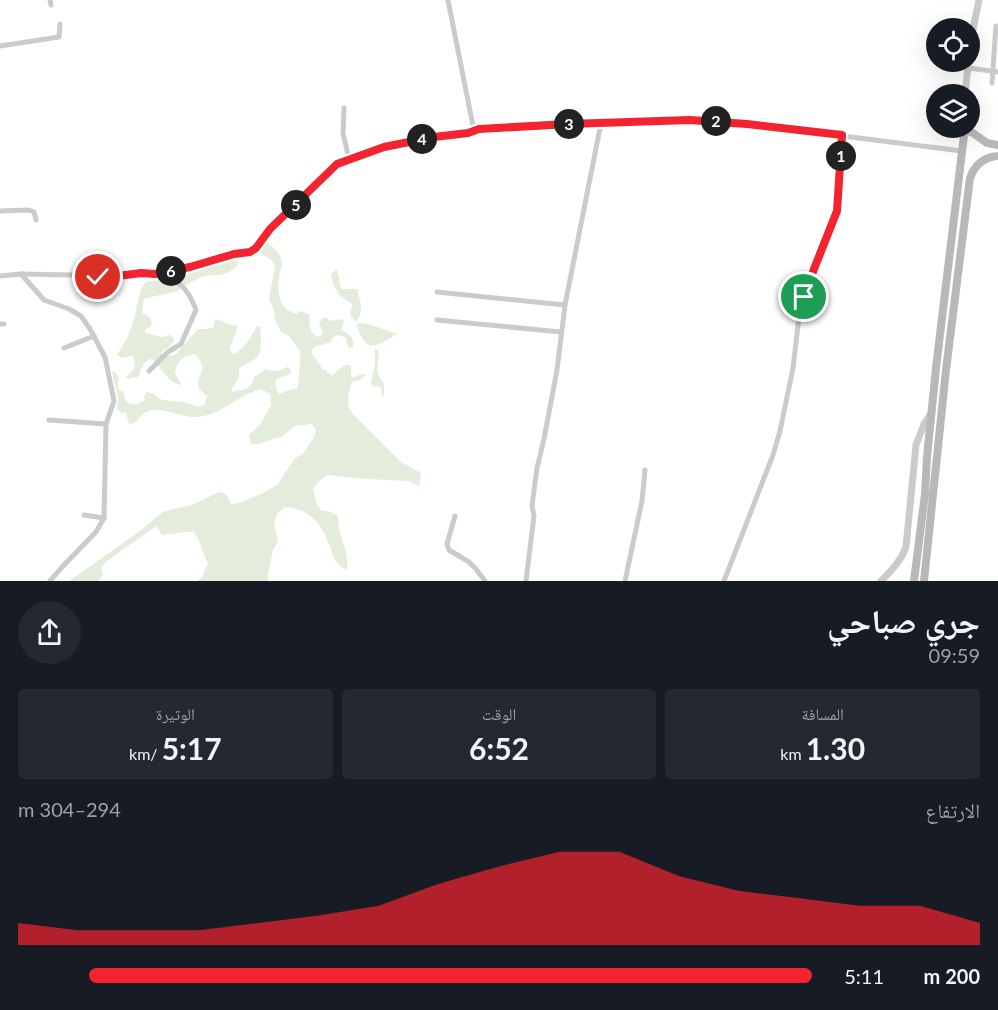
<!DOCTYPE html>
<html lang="ar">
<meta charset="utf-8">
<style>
body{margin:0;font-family:Lato,"Noto Naskh Arabic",sans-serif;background:#242831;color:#f1f3f6;direction:rtl;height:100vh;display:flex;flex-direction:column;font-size:22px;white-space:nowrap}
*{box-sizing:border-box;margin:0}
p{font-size:20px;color:#9ea1a6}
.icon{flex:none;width:33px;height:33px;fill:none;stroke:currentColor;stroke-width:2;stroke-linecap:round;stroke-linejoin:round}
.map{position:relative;height:581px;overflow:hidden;direction:ltr}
.sheet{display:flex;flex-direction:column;background:#171b24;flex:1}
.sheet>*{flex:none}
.controls{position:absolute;left:926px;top:18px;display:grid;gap:12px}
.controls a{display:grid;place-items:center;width:54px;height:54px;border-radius:50%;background:#171b24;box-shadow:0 6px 24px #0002;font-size:30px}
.pin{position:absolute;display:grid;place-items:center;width:51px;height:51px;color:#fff;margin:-26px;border:3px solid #fff;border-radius:50%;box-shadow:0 2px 6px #0007}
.km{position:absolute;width:30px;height:30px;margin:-15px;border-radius:50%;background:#222;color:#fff;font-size:16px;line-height:30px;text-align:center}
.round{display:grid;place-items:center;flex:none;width:63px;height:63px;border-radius:32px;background:#242831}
.overview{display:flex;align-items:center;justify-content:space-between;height:102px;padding:0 18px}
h1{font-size:33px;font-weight:700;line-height:45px}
.metrics{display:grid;grid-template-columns:repeat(3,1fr);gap:9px;height:102px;padding:6px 18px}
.metrics div{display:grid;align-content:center;border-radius:6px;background:#242831;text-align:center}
.metrics b{font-size:30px;font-weight:700}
.metrics small{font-size:16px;font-weight:400}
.metrics p{font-size:16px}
.chart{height:168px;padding:12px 18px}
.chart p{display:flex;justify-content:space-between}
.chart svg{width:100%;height:108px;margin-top:6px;fill:#f3232f;opacity:.7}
ul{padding:0 18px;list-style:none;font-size:20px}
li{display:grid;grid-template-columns:96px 72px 1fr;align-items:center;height:45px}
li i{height:15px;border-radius:8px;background:#f3232f}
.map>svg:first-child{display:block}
</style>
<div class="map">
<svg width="998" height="581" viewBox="0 0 998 581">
<rect width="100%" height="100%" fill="#fff"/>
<g fill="#e4eddb">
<path d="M 268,243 C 274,248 281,254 282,262 C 282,267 280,271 279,276 C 277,293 279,310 297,314 L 300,311 L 309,314 C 310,324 308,331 317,337 L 320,336 L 323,333 L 319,322 L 323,318 L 326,317 L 331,321 L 343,319 L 344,322 L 341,329 C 348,335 355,336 353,347 L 349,348 C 345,338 349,337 336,335 L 333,337 L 331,342 L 314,347 L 311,352 L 323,370 L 325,369 L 332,376 L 344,365 L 350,365 C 352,370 350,374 352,378 L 361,374 L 366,374 L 361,380 L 352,382 L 348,395 L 348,406 L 353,414 L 401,462 L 421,473 L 419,486 L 409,481 L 366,479 L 327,475 L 318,482 L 313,489 L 316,503 L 321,510 L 331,512 L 338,516 C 337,535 350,551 347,570 C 334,564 334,557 329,544 C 321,523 310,509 285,507 L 277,514 L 274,523 L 278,541 L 273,550 L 268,574 L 268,581 L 197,581 L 202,577 L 208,563 C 201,551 202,544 194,532 L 185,532 L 162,535 L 156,526 L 107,561 L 101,568 L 103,574 L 99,581 L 69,581 L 140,531 L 163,512 L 181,507 L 190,506 L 219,492 L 226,494 L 231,504 L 240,503 L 263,493 L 277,485 L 295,458 L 303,454 L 314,437 L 316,430 L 312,424 L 295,426 L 283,436 L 258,444 L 251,444 L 249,435 L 260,425 L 271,405 L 270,394 L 261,389 C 257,390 252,392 248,394 C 230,402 217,416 196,417 C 175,418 151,397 136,422 L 129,424 L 126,412 L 121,413 L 117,409 L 118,398 L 112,373 L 114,371 C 121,376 117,381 118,389 L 124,392 C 123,406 135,407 145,400 L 144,396 L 147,392 L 154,394 L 162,400 L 184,402 L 198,407 L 204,405 L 207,396 L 199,389 L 198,381 L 203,368 L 200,360 L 195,354 C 182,357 178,360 175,373 L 182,385 C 168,384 161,366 151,358 L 144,363 L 138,377 L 129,379 L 125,377 C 134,372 137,365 133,355 L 122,358 L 117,355 C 124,344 131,332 134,319 C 138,306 137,293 146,282 L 185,275 L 232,261 L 238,261 L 237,266 C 220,280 219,272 202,277 C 192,280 185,287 177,291 C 166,295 155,295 144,299 L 142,313 C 148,316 153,318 151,326 L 145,330 L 146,333 L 162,337 L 170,335 L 174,339 L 173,343 L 161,353 L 165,356 L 175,355 L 198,329 L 207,329 L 214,327 L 215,319 C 224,321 227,325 238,326 L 230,348 L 231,352 L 234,354 C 245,349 251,336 257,326 L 260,327 C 260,338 265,355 252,361 C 247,364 243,365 239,369 L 239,377 L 231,390 L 233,392 L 248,388 L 252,383 L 254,377 L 266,369 C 274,372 279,372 287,367 L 290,368 L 291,372 L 288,375 L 276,379 L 275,385 L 279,394 L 289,390 L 296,389 L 298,386 L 300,363 L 300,351 L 288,335 L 281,332 L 275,320 L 274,310 L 269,299 L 275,266 L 272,260 L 261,254 L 261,251 Z"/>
<path d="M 337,269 L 341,289 L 357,289 C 360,302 365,310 356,322 L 350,315 L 352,305 L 351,303 L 340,296 L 333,284 L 331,274 Z"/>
<path d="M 360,323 L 368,324 L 397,334 C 374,348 366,354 356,324 Z"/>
<path d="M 375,349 L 377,349 L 379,352 C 378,363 375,375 384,383 L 384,395 L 382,396 L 381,387 L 373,386 L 371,383 L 375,363 Z"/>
</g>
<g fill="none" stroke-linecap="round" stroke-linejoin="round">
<g stroke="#cbcbcb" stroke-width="5">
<polyline points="50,0 51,5"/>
<polyline points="448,0 474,131"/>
<polyline points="0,46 59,37 60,24"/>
<polyline points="969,68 998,72"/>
<polyline points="992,83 996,26 998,26"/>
<polyline points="344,108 343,133 349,159"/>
<polyline points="0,211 29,210 34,212 36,220"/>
<polyline points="21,274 44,300 69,309 81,316 90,329 105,357 114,401 106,424 104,518 96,532 63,566 50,581"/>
<polyline points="0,276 21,274 71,275 110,277 141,273 155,275 190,267 233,254 250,251 257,248 270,229 337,164 384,147 430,137 468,133 479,129 568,124 690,120 747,124 962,151"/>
<polyline points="437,292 565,305"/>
<polyline points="437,320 561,332"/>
<polyline points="0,324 4,324"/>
<polyline points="64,348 94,336"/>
<path d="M 149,371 L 168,352 L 181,344 L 196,310 C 189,291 182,285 166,272"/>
<polyline points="49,420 106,424"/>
<polyline points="84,515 104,518"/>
<polyline points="455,516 447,544 449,550 469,562 476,569 485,581"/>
<polyline points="526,581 534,516 532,506 537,468 544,439 557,370 565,305 601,123"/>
<polyline points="625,581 642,501 645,470"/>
<polyline points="724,581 773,455 780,431 793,368 799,317 814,269 837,211 842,135"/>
</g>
<g stroke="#cbcbcb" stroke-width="7">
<polyline points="965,94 971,39 979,0"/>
<path d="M 881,581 C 892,570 901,561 906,547 L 916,445 L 924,424 L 932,412"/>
</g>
<g stroke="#b8b8b8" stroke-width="8">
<polyline points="914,581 925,494 927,457 936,368 964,135 967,132 970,131 987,143 998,145"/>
<path d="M 924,581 L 946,370 L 970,178 C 975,164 984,157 998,156"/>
</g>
</g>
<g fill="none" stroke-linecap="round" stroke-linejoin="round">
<g stroke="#fff" stroke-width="12">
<polyline id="route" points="98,277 110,277 141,273 155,274 190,267 234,254 250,252 256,248 270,229 337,164 384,147 434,137 468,133 479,129 568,124 690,120 747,124 842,135 837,211 814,269 804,297"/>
</g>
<use href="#route" stroke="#f3232f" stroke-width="8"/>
</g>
</svg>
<div class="controls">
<a><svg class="icon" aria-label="locate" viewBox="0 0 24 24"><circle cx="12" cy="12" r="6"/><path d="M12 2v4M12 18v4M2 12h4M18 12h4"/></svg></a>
<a><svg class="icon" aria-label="layers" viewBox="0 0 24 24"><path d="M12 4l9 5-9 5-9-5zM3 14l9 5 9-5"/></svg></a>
</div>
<div class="pin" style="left:804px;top:297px;background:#1e9e55"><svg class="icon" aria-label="arrive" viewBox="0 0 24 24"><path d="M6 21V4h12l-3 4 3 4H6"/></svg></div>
<div class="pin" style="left:98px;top:277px;background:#d93025"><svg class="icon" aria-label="check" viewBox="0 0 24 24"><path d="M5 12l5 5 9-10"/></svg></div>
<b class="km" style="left:841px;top:156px">1</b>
<b class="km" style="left:716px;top:121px">2</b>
<b class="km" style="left:569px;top:124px">3</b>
<b class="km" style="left:422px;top:139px">4</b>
<b class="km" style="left:296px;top:205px">5</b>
<b class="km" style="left:171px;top:271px">6</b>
</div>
<section class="sheet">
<div class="overview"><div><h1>جري صباحي</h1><p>09:59</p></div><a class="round"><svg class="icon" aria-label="share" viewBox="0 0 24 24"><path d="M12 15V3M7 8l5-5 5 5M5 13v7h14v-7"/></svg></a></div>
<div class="metrics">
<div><p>المسافة</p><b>1.30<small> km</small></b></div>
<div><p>الوقت</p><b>6:52</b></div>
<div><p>الوتيرة</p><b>5:17<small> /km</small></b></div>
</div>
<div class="chart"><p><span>الارتفاع</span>294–304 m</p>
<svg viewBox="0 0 160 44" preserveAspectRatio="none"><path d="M0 44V35L10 38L20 38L30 38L40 35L50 32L60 28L70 19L80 12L90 6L100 6L110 16L120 22L130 25L140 28L150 28L160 35V44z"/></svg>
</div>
<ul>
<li><b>200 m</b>5:11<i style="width:91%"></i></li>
</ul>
</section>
